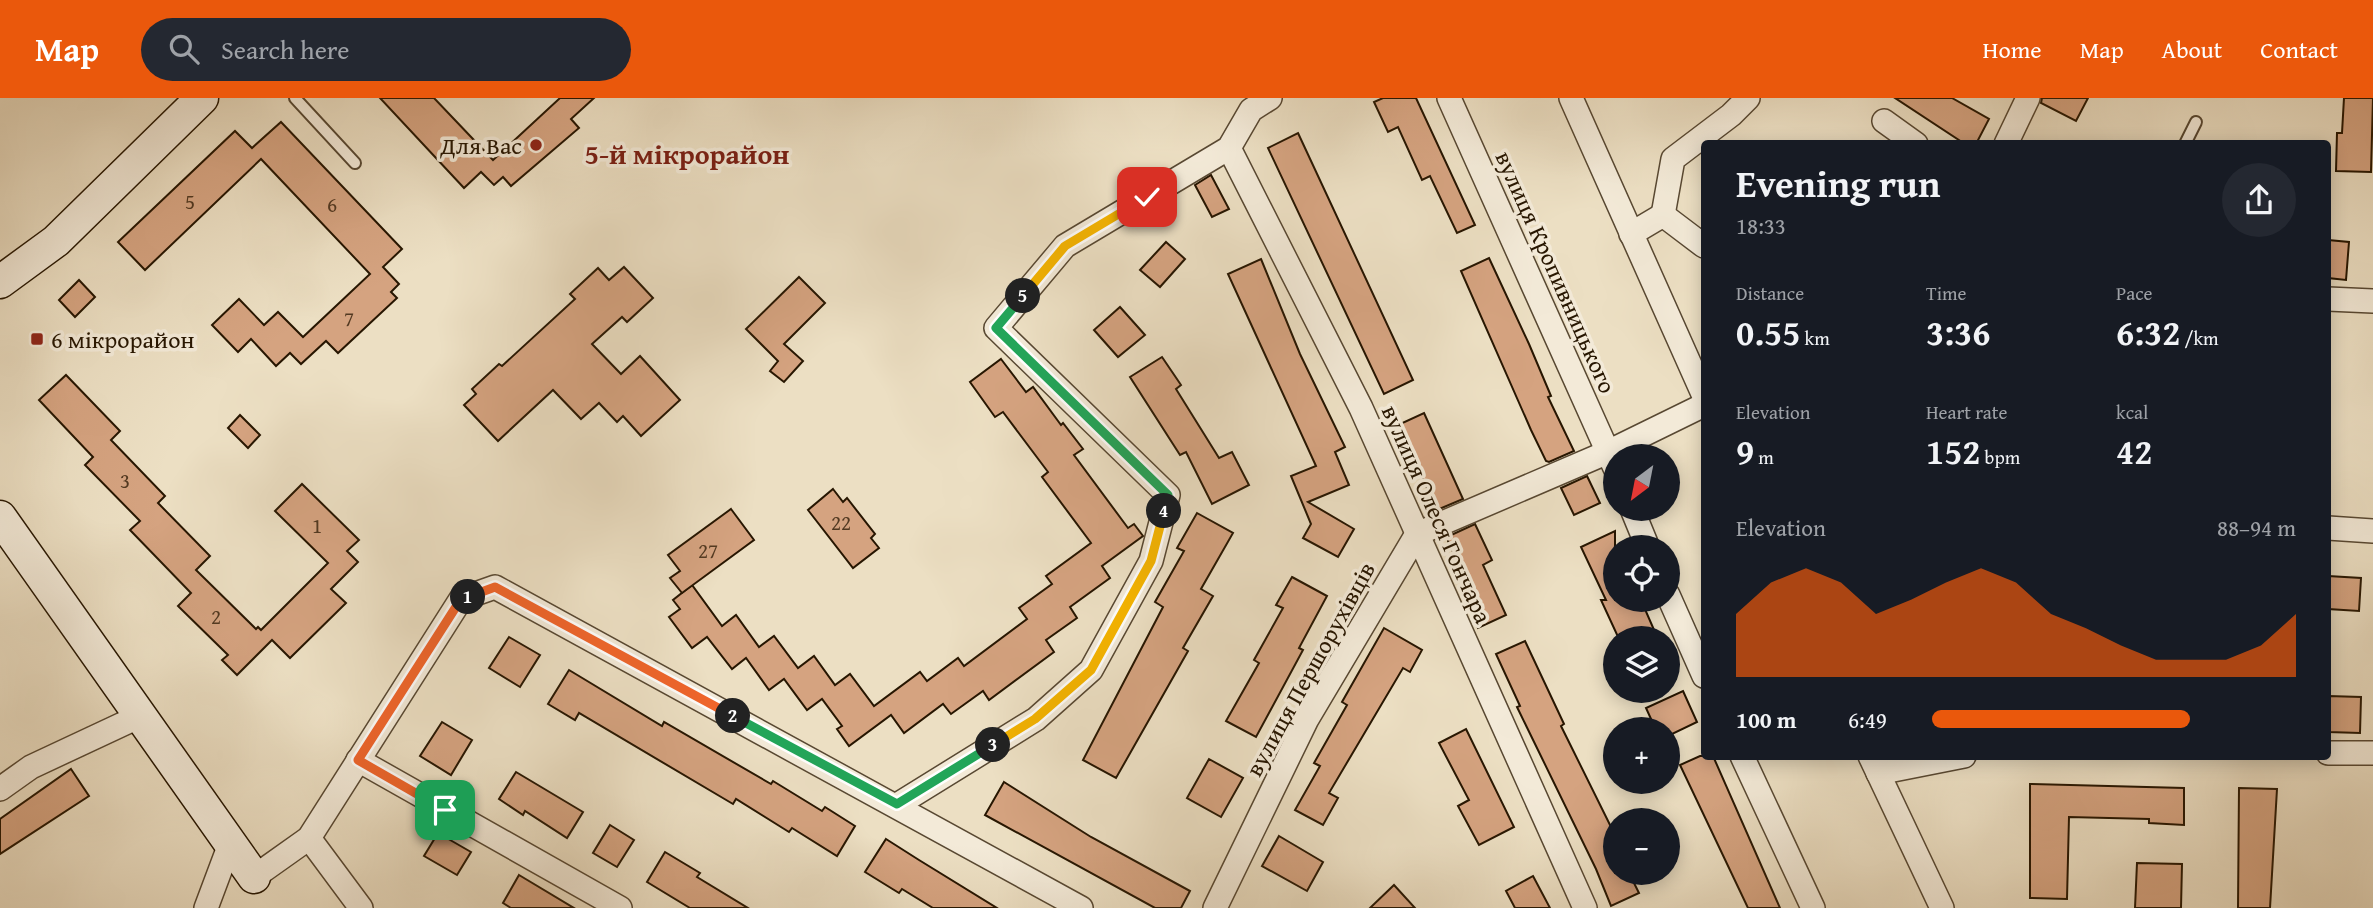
<!DOCTYPE html>
<meta charset="utf-8">
<style>
body{margin:0;font-family:"Gentium Book Plus",serif;background:#242831;color:#f1f3f6;height:100vh;display:flex;flex-direction:column;font-size:26px;white-space:nowrap}
*{box-sizing:border-box;margin:0}
p{font-size:23px;color:#9ea1a6}
.icon{flex:none;width:38px;height:38px;fill:none;stroke:currentColor;stroke-width:2;stroke-linecap:round;stroke-linejoin:round}
.map{position:relative;flex:1;overflow:hidden}
.drawer{position:absolute;left:1701px;top:42px;width:630px;height:620px;display:flex;flex-direction:column;background:#171b24;border-radius:7px;box-shadow:0 4px 18px #0003}
.drawer>*{flex:none}
.needle{width:46px;rotate:212deg}
.fabs{position:absolute;left:1603px;top:346px;display:grid;gap:14px}
.fabs a{display:grid;place-items:center;width:77px;height:77px;border-radius:50%;background:#171b24;box-shadow:0 4px 18px #0003;font-size:35px}
.pin{position:absolute;display:grid;place-items:center;width:60px;height:60px;color:#fff;margin:-30px;border-radius:14px;box-shadow:0 4px 10px #0006}
.km{position:absolute;width:35px;height:35px;margin:-18px;border-radius:50%;background:#222;color:#fff;font-size:19px;line-height:35px;text-align:center}
.round{display:grid;place-items:center;flex:none;width:74px;height:74px;border-radius:37px;background:#242831}
.headline{display:flex;align-items:center;justify-content:space-between;height:119px;padding:0 35px}
h1{font-size:38px;font-weight:700;line-height:52px}
.figures{display:grid;grid-template-columns:repeat(3,1fr);gap:10px;height:119px;padding:7px 35px}
.figures div{display:grid;align-content:center}
.figures b{font-size:35px;font-weight:700}
.figures small{font-size:19px;font-weight:400}
.figures p{font-size:19px}
.chart{height:196px;padding:14px 35px}
.chart p{display:flex;justify-content:space-between}
.chart svg{width:100%;height:126px;margin-top:7px;fill:#ea580c;opacity:.7}
ul{padding:0 35px;list-style:none;font-size:23px}
li{display:grid;grid-template-columns:112px 84px 1fr;align-items:center;height:52px}
li i{height:18px;border-radius:9px;background:#ea580c}
header{display:flex;align-items:center;gap:42px;box-sizing:border-box;height:98px;padding:0 35px;background:#ea580c;color:#fff}
header strong{font-size:33px}
nav{display:flex;gap:38px;margin-inline-start:auto;font-size:24px}
.search{width:490px;height:63px;background:#242831;display:flex;align-items:center;gap:18px;box-sizing:border-box;padding:0 24px;border-radius:38px;color:#9ea1a6;font-size:26px}
.map>svg:first-child{display:block}
</style>
<header>
<strong>Map</strong>
<div class="search"><svg class="icon" aria-label="search" viewBox="0 0 24 24"><circle cx="10" cy="10" r="6"/><path d="M15 15l6 6"/></svg>Search here</div>
<nav><a>Home</a><a>Map</a><a>About</a><a>Contact</a></nav>
</header>
<div class="map">
<svg width="2373" height="810" viewBox="0 0 2373 810">
<rect width="100%" height="100%" fill="#ecdfc3"/>
<filter id="stains"><feTurbulence type="fractalNoise" baseFrequency=".00286" numOctaves="4"/><feColorMatrix values="0 0 0 0 .2 0 0 0 0 .09 0 0 0 0 .02 0 0 0 .5 -.17"/></filter>
<radialGradient id="worn" r=".72"><stop offset=".6" stop-color="#630" stop-opacity="0"/><stop offset="1" stop-color="#630" stop-opacity=".3"/></radialGradient>
<g fill="#d5a380" stroke="#271601" stroke-width="2">
<polygon points="380,0 434,0 493,62 560,0 594,0 571,21 579,30 511,88 503,79 494,87 481,74 464,90"/>
<polygon points="1383,0 1416,0 1475,127 1457,135 1430,78 1422,82 1398,29 1388,34 1374,4"/>
<polygon points="1895,0 1952,0 1989,21 1976,46 1965,46"/>
<polygon points="2042,0 2088,0 2076,23 2041,5"/>
<polygon points="2344,0 2373,0 2371,74 2336,73 2337,35 2342,35"/>
<polygon points="281,24 402,151 383,169 399,186 391,194 397,200 338,255 326,243 301,266 290,255 276,268 251,241 238,254 212,227 239,201 264,227 278,214 303,239 370,176 261,61 145,172 118,144 235,33 252,50"/>
<polygon points="1298,35 1413,282 1384,296 1268,50"/>
<polygon points="1211,77 1229,111 1212,119 1195,87"/>
<polygon points="2328,142 2349,144 2346,182 2328,180"/>
<polygon points="1166,144 1185,161 1160,189 1140,172"/>
<polygon points="1489,160 1529,246 1551,298 1548,299 1574,353 1549,364 1546,363 1531,332 1461,173"/>
<polygon points="1261,161 1300,256 1345,349 1335,354 1349,387 1308,404 1354,431 1338,459 1303,440 1311,426 1291,378 1316,368 1228,176"/>
<polygon points="624,169 653,200 627,224 622,219 592,246 621,276 640,258 680,302 641,338 623,318 617,324 599,305 581,321 553,292 498,343 464,307 476,296 472,291 499,266 502,268 575,201 570,196 598,170 609,182"/>
<polygon points="799,179 825,205 784,246 803,263 784,284 770,273 778,263 746,231"/>
<polygon points="79,182 95,199 75,219 59,202"/>
<polygon points="1120,209 1145,237 1118,259 1094,232"/>
<polygon points="1162,259 1181,287 1176,291 1219,360 1232,354 1249,387 1212,406 1186,354 1180,357 1130,279"/>
<polygon points="1001,261 1026,294 1033,289 1061,327 1063,325 1083,351 1074,357 1128,430 1134,426 1143,438 1102,468 1110,480 1070,509 1077,520 1046,542 1054,554 989,602 983,593 951,616 943,606 904,635 891,617 849,648 837,631 842,628 822,601 807,612 784,581 769,592 746,560 732,571 707,539 692,550 669,519 680,511 673,502 692,487 722,528 736,517 759,549 774,538 798,570 814,558 835,587 850,576 874,608 920,574 927,583 958,560 964,568 1027,521 1019,510 1052,486 1046,478 1091,445 1042,379 1048,374 1003,314 995,319 970,284"/>
<polygon points="66,277 120,333 111,342 165,398 158,405 210,458 196,472 256,531 258,529 261,532 328,465 275,413 302,386 359,442 347,453 358,464 331,491 346,505 290,560 272,542 237,577 222,562 228,557 178,508 191,495 130,432 140,423 85,367 93,359 39,302"/>
<polygon points="1424,315 1463,401 1437,412 1398,327"/>
<polygon points="240,317 260,337 248,350 228,330"/>
<polygon points="1587,378 1600,405 1574,417 1561,390"/>
<polygon points="833,391 843,404 847,400 875,436 871,440 879,450 853,470 808,412"/>
<polygon points="731,411 754,442 682,495 670,480 680,473 668,457"/>
<polygon points="1197,415 1233,435 1201,491 1213,498 1183,550 1188,553 1116,680 1083,662 1163,509 1155,504 1184,453 1177,450"/>
<polygon points="1475,426 1492,462 1483,467 1506,517 1478,530 1464,498 1472,494 1448,443 1449,438"/>
<polygon points="1615,433 1615,502 1641,502 1658,541 1619,541 1601,502 1606,502 1581,449"/>
<polygon points="2328,478 2361,480 2359,513 2328,511"/>
<polygon points="1292,479 1327,498 1299,550 1303,552 1256,639 1226,623 1259,565 1254,562 1283,510 1276,507"/>
<polygon points="1384,530 1422,552 1410,574 1403,570 1329,695 1338,700 1323,727 1295,712 1320,668 1314,665 1347,607 1342,604"/>
<polygon points="509,539 540,557 520,589 489,570"/>
<polygon points="1525,543 1564,626 1561,628 1615,737 1615,775 1629,775 1639,795 1611,808 1596,771 1517,609 1520,608 1496,556"/>
<polygon points="569,572 662,628 664,624 771,686 773,683 822,713 825,709 855,728 837,758 792,730 789,734 736,701 733,706 579,615 575,622 548,606"/>
<polygon points="1683,593 1697,624 1668,638 1668,632 1656,632 1646,610"/>
<polygon points="2328,598 2361,599 2360,635 2328,634"/>
<polygon points="442,624 472,642 451,677 420,658"/>
<polygon points="1466,631 1514,729 1479,747 1458,708 1469,702 1439,645"/>
<polygon points="1700,658 1713,658 1780,810 1748,810 1680,667"/>
<polygon points="1209,661 1243,680 1221,719 1187,700"/>
<polygon points="71,671 89,698 0,756 0,721"/>
<polygon points="516,674 583,714 567,740 525,713 523,717 499,701"/>
<polygon points="1004,684 1091,739 1190,793 1181,810 1155,810 985,717"/>
<polygon points="2030,686 2184,690 2184,727 2149,725 2149,721 2069,719 2067,801 2030,800"/>
<polygon points="2239,690 2277,691 2270,810 2238,810"/>
<polygon points="610,727 634,742 617,769 593,755"/>
<polygon points="438,735 471,754 457,777 424,758"/>
<polygon points="1279,738 1323,764 1307,793 1262,768"/>
<polygon points="886,741 919,762 997,810 933,810 902,791 899,795 865,774"/>
<polygon points="665,754 700,775 697,779 748,810 690,810 647,784"/>
<polygon points="2137,765 2182,766 2181,810 2135,810"/>
<polygon points="519,777 574,810 511,810 503,805"/>
<polygon points="1533,778 1550,810 1515,810 1506,793"/>
<polygon points="1394,787 1415,810 1370,810"/>
</g>
<g fill="none" stroke-linecap="round" stroke-linejoin="round">
<g stroke="#584832" stroke-width="14">
<g id="lane">
<polyline points="295,0 355,65"/>
<polyline points="2185,46 2196,24"/>
</g>
</g>
<g stroke="#584832" stroke-width="26">
<g id="street">
<polyline points="1449,0 1615,370"/>
<polyline points="1571,0 1704,298"/>
<polyline points="1884,23 1916,46"/>
<polyline points="2006,46 2028,0"/>
<polyline points="1229,50 1361,310 1585,810"/>
<polyline points="1663,117 1673,61 1731,17 1748,0"/>
<polyline points="1631,136 1663,117 1704,148"/>
<polyline points="2328,201 2373,203"/>
<polyline points="1632,411 1648,450"/>
<polyline points="2328,430 2373,433"/>
<polyline points="1668,497 1704,578"/>
<polyline points="2328,655 2373,655"/>
<polyline points="1742,658 1813,810"/>
<polyline points="1870,658 1942,810"/>
<polyline points="358,662 620,810"/>
<polyline points="1878,675 1964,658"/>
<polyline points="0,691 31,669 140,618"/>
<polyline points="897,707 1036,621 1091,572 1151,463 1168,397 996,230 1065,148 1229,50 1251,12 1270,0"/>
<polyline points="309,740 361,810"/>
<polyline points="254,779 309,740 461,501 495,489 1081,810"/>
<polyline points="206,810 230,746"/>
<polyline points="1215,810 1307,621 1417,436 1608,354 1704,307"/>
</g>
</g>
<g stroke="#271601" stroke-width="35">
<g id="secondary">
<polyline points="0,184 56,143 202,0"/>
<polyline points="0,419 254,779"/>
</g>
</g>
<use href="#lane" stroke="#f3ead8" stroke-width="10"/>
<use href="#street" stroke="#f3ead8" stroke-width="23"/>
<use href="#secondary" stroke="#f3ead8" stroke-width="32"/>
</g>
<g fill="none" stroke-linecap="round" stroke-linejoin="round">
<g stroke="#fff" stroke-width="14">
<polyline id="split-1" points="445,712 358,662 461,501 468,499"/>
</g>
<g stroke="#fff" stroke-width="14">
<polyline id="split-2" points="468,499 495,489 733,618"/>
</g>
<g stroke="#fff" stroke-width="14">
<polyline id="split-3" points="733,618 897,706 993,647"/>
</g>
<g stroke="#fff" stroke-width="14">
<polyline id="split-4" points="993,647 1035,621 1091,572 1151,463 1164,413"/>
</g>
<g stroke="#fff" stroke-width="14">
<polyline id="split-5" points="1023,198 996,230 1168,397 1164,413"/>
</g>
<g stroke="#fff" stroke-width="14">
<polyline id="split-6" points="1023,198 1065,148 1147,99"/>
</g>
<use href="#split-1" stroke="#f0652b" stroke-width="9"/>
<use href="#split-2" stroke="#f0652b" stroke-width="9"/>
<use href="#split-3" stroke="#22a559" stroke-width="9"/>
<use href="#split-4" stroke="#f5b400" stroke-width="9"/>
<use href="#split-5" stroke="#22a559" stroke-width="9"/>
<use href="#split-6" stroke="#f5b400" stroke-width="9"/>
</g>
<g fill="#8f2418" stroke="#f3ead8" stroke-width="2.5">
<circle cx="536" cy="47" r="7"/>
<rect x="30" y="234" width="14" height="14" rx="3.5"/>
</g>
<g text-anchor="middle" dominant-baseline="central" stroke-width="7" stroke-linejoin="round" paint-order="stroke">
<g font-size="21" fill="#523921">
<text x="190" y="103">5</text>
<text x="332" y="106">6</text>
<text x="349" y="220">7</text>
<text x="125" y="382">3</text>
<text x="841" y="424">22</text>
<text x="317" y="427">1</text>
<text x="708" y="452">27</text>
<text x="216" y="518">2</text>
</g>
<g font-size="24" fill="#271601" stroke="#f3ead8" text-anchor="end">
<text x="522" y="47">Для Вас</text>
<text x="51" y="241" text-anchor="start">6 мікрорайон</text>
</g>
<g font-size="24" fill="#271601" stroke="#f3ead8">
<text transform="translate(1556 174) rotate(66)">вулиця Кропивницького</text>
<text transform="translate(1437 416) rotate(66)">вулиця Олеся Гончара</text>
<text transform="translate(1310 571) rotate(-61)">вулиця Першорухівців</text>
</g>
<g font-size="28" font-weight="bold" fill="#7a1f14" stroke="#f3ead8">
<text x="687" y="55">5-й мікрорайон</text>
</g>
</g>
<rect width="100%" height="100%" filter="url(#stains)"/>
<rect width="100%" height="100%" fill="url(#worn)"/>
</svg>
<div class="fabs">
<a><svg class="needle" viewBox="-14 -14 28 28"><path d="M0-13l5 13h-10z" fill="#e53935"/><path d="M0 13l5-13h-10z" fill="#9ea1a6"/></svg></a>
<a><svg class="icon" aria-label="locate" viewBox="0 0 24 24"><circle cx="12" cy="12" r="6"/><path d="M12 2v4M12 18v4M2 12h4M18 12h4"/></svg></a>
<a><svg class="icon" aria-label="layers" viewBox="0 0 24 24"><path d="M12 4l9 5-9 5-9-5zM3 14l9 5 9-5"/></svg></a>
<a>+</a>
<a>−</a>
</div>
<div class="pin" style="left:445px;top:712px;background:#1e9e55"><svg class="icon" aria-label="arrive" viewBox="0 0 24 24"><path d="M6 21V4h12l-3 4 3 4H6"/></svg></div>
<div class="pin" style="left:1147px;top:99px;background:#d93025"><svg class="icon" aria-label="check" viewBox="0 0 24 24"><path d="M5 12l5 5 9-10"/></svg></div>
<b class="km" style="left:468px;top:499px">1</b>
<b class="km" style="left:733px;top:618px">2</b>
<b class="km" style="left:993px;top:647px">3</b>
<b class="km" style="left:1164px;top:413px">4</b>
<b class="km" style="left:1023px;top:198px">5</b>
<section class="drawer">
<div class="headline"><div><h1>Evening run</h1><p>18:33</p></div><a class="round"><svg class="icon" aria-label="share" viewBox="0 0 24 24"><path d="M12 15V3M7 8l5-5 5 5M5 13v7h14v-7"/></svg></a></div>
<div class="figures">
<div><p>Distance</p><b>0.55<small> km</small></b></div>
<div><p>Time</p><b>3:36</b></div>
<div><p>Pace</p><b>6:32<small> /km</small></b></div>
</div>
<div class="figures">
<div><p>Elevation</p><b>9<small> m</small></b></div>
<div><p>Heart rate</p><b>152<small> bpm</small></b></div>
<div><p>kcal</p><b>42</b></div>
</div>
<div class="chart"><p><span>Elevation</span>88–94 m</p>
<svg viewBox="0 0 160 44" preserveAspectRatio="none"><path d="M0 44V22L10 11L20 6L30 11L40 22L50 17L60 11L70 6L80 11L90 22L100 27L110 33L120 38L130 38L140 38L150 33L160 22V44z"/></svg>
</div>
<ul>
<li><b>100 m</b>6:49<i style="width:71%"></i></li>
</ul>
</section>
</div>
